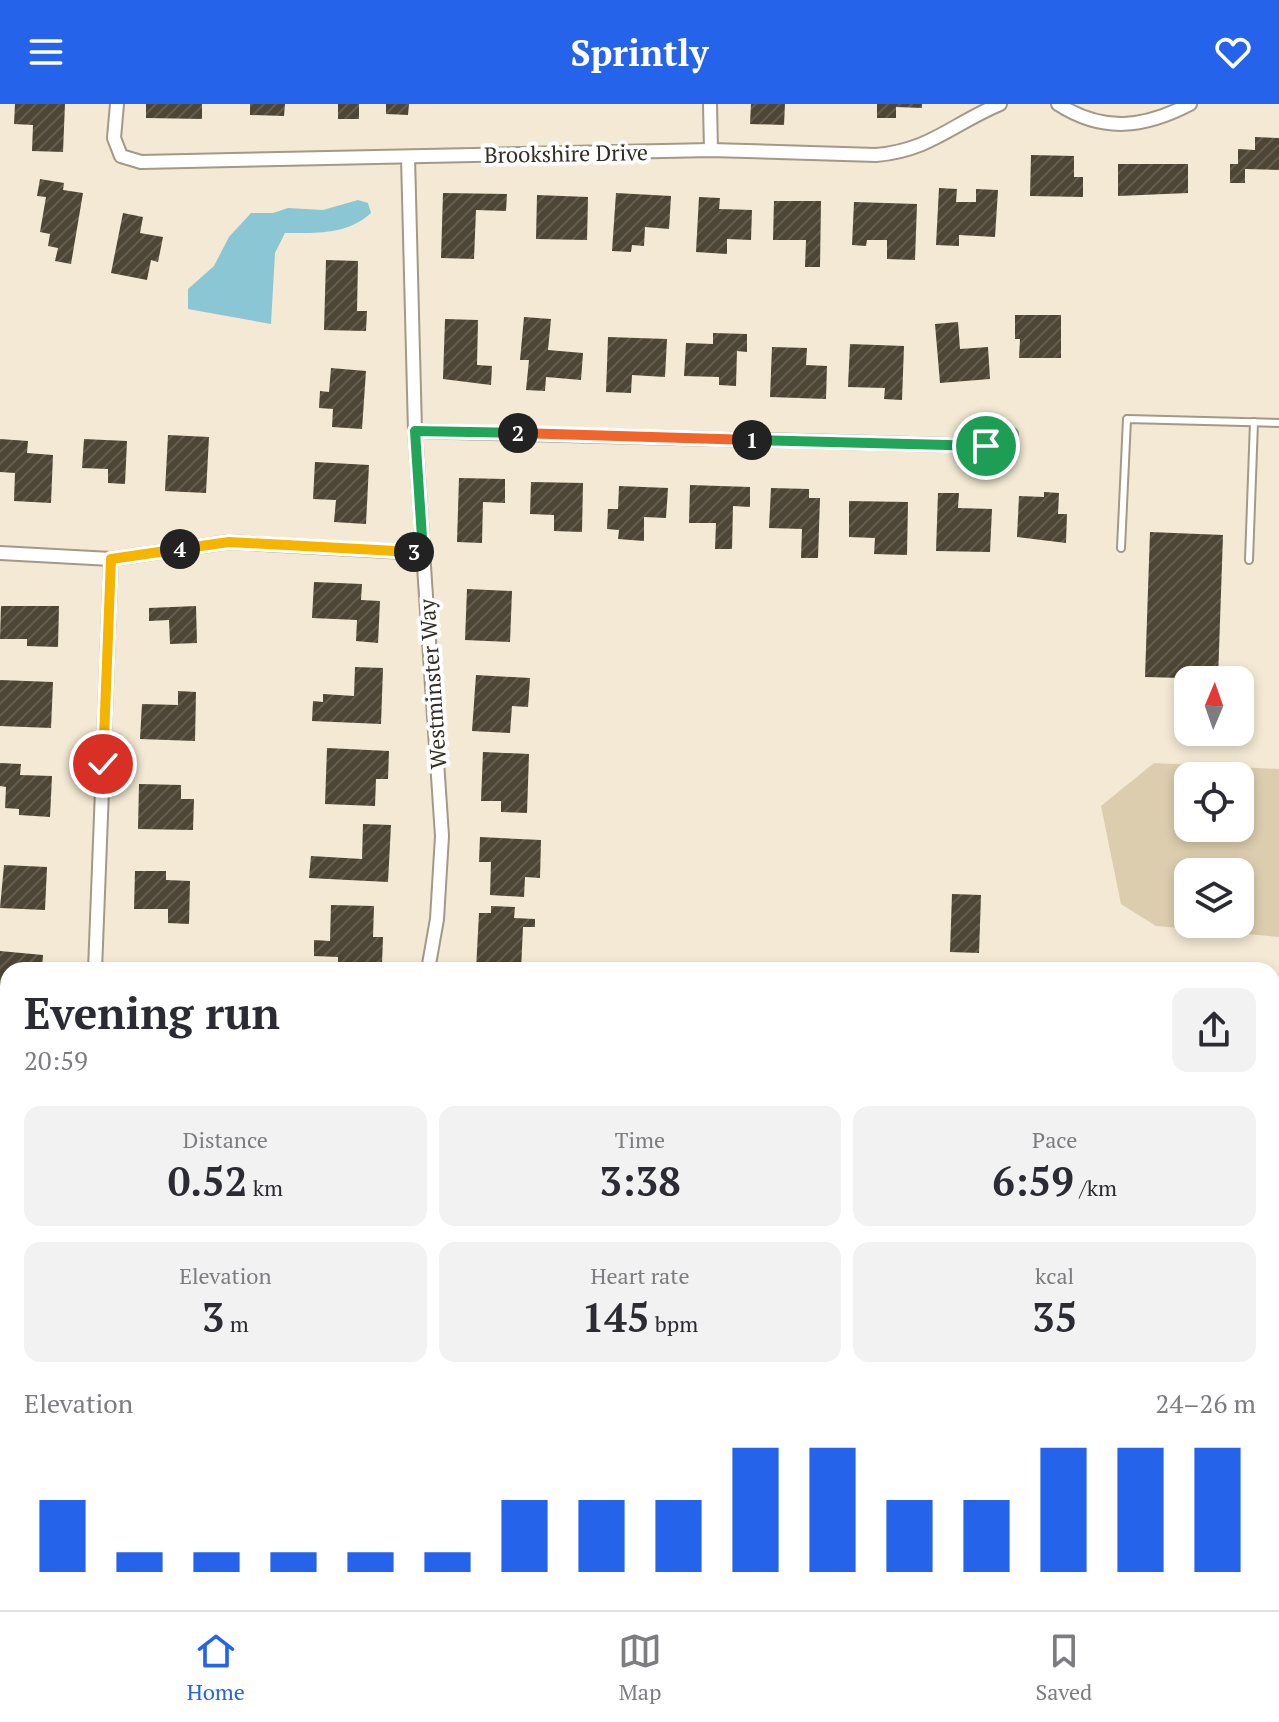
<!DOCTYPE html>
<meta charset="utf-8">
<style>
body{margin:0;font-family:"PT Serif",serif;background:#f2f2f3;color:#2b2b33;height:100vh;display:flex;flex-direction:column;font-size:30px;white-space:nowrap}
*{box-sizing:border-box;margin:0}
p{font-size:26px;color:#7c7c81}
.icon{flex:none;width:44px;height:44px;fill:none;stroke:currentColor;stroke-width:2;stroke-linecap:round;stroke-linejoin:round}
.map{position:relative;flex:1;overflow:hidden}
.details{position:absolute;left:0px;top:858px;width:1280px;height:648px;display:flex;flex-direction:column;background:#fff;border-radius:24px 24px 0 0;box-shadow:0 4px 12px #0003}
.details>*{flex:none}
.needle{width:52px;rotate:2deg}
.buttons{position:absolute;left:1174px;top:562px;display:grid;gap:16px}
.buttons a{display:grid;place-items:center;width:80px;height:80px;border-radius:16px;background:#fff;box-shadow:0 4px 12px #0003;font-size:40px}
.pin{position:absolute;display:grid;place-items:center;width:68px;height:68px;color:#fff;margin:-34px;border:4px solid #fff;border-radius:50%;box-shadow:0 2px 8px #0007}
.km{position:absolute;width:40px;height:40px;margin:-20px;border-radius:50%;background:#222;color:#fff;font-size:22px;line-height:40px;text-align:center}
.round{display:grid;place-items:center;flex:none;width:84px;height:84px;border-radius:16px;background:#f2f2f3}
.summary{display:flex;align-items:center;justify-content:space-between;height:136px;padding:0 24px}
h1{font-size:44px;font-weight:700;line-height:60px}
.metrics{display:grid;grid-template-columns:repeat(3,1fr);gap:12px;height:136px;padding:8px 24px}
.metrics div{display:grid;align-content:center;border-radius:16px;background:#f2f2f3;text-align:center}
.metrics b{font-size:40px;font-weight:700}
.metrics small{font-size:22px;font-weight:400}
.metrics p{font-size:22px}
.chart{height:224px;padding:16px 24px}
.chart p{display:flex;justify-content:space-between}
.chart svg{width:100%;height:144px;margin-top:8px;stroke:#2563eb;stroke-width:6}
header{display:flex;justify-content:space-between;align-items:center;height:104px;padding:0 24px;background:#2563eb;color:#fff;font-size:36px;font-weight:700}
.dock{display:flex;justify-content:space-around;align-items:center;height:112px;border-top:2px solid #e1e1e2;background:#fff;font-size:22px;color:#7c7c81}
.dock a{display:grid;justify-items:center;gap:4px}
.dock .on{color:#2563eb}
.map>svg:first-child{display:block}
</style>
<header><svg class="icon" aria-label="menu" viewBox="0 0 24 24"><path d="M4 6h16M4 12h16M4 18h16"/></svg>Sprintly<svg class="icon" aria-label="heart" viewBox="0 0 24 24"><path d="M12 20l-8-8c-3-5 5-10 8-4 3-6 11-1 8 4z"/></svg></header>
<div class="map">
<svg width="1279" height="1506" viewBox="0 0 1279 1506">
<defs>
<pattern id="grass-dots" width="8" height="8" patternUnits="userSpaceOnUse" patternTransform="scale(2)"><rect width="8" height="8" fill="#dccdae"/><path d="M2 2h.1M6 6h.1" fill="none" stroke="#bdb096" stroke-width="1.8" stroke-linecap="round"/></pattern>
<pattern id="building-hatch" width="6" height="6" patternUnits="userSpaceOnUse" patternTransform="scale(2)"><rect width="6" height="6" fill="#4e4634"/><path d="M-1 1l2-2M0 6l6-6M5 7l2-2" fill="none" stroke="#655e50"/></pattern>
</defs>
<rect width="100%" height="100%" fill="#f3e9d4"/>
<polygon fill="url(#grass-dots)" points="0,1171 8,1172 8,1498 289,1498 288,1506 0,1506"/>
<path fill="#dccdae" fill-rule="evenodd" d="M 1154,659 L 1279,665 L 1279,833 L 1156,822 L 1121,800 L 1101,702 ZM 1188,672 L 1240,672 L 1240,724 L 1188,724 ZM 1188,768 L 1240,768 L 1240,820 L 1188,820 Z"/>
<path fill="#8bc6d4" d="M 358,96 L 368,99 L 371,109 C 347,131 316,129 285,129 L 275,149 L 271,220 L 188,205 L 188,185 L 214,162 L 229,133 L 251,109 L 273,109 L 288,104 L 323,106 Z"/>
<g fill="url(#building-hatch)">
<polygon points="15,0 65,0 63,48 32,47 33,21 14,20"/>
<polygon points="146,0 202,0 202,15 146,14"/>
<polygon points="250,0 285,0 284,12 250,11"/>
<rect x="338" y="0" width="21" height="15"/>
<polygon points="386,0 409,0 408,11 386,10"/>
<polygon points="751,0 785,0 784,21 750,20"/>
<polygon points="877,0 922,0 922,4 896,3 896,14 877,14"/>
<polygon points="1255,33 1279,34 1279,66 1245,65 1245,79 1230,79 1230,60 1238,60 1238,45 1255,46"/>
<polygon points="1031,51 1074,52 1074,73 1083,73 1083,93 1030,92"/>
<polygon points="1118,60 1188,60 1188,89 1118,92"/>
<polygon points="40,75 64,79 63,86 83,89 71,160 55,157 58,144 48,142 50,130 40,128 46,93 37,92"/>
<polygon points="939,84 957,85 956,98 976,98 976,85 998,86 995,133 959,131 959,142 936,141"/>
<polygon points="443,89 507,90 506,107 476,106 474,155 441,154"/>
<polygon points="616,89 671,92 669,125 645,123 644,142 632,141 631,148 612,147"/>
<polygon points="537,91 588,93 587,136 536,135"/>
<polygon points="699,93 720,94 719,105 752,106 751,136 727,135 727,150 696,148"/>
<polygon points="774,97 821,97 820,163 805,163 806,136 773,136"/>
<polygon points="854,98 917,100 915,156 887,155 887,136 867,136 866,142 852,141"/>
<polygon points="123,109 143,113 140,129 163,133 158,158 151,156 147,176 111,169"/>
<polygon points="326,156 358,157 357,207 367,207 366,227 324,226"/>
<polygon points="1015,211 1061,211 1061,254 1019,254 1020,235 1015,235"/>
<polygon points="524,213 551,215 548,246 583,249 581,276 546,273 545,287 526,286 529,256 520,256"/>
<polygon points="445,215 478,216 477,261 492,262 491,281 443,275"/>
<polygon points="958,218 960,245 988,243 990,275 940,279 935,220"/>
<polygon points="713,229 747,230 747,248 737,247 736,282 719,281 719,273 684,272 686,239 713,240"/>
<polygon points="608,233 667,235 665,273 632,271 631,289 606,288"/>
<polygon points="850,240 904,242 902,296 884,295 885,284 848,283"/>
<polygon points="772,243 807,244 806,261 827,262 826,295 770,293"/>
<polygon points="331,264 366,267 362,325 332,323 333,305 319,304 320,287 329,288"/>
<polygon points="168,331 209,333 206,389 165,387"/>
<polygon points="0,335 28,337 27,349 53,351 51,399 14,397 15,369 0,368"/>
<polygon points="84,335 127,337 125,380 108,379 108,365 82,364"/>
<polygon points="315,358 369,361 366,420 334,418 336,396 313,395"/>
<polygon points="459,374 505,375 505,399 483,398 482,439 457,438"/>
<polygon points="531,378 583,379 582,428 554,427 554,411 530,410"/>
<polygon points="690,381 750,383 750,403 733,402 732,445 715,445 716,419 689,419"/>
<polygon points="619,382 668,384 666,414 644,413 644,437 618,435 619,426 607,425 608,405 618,405"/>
<polygon points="771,384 809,385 809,394 820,394 818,454 801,454 802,425 769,424"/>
<polygon points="1044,388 1059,389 1058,410 1067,410 1066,439 1017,433 1019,392 1044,393"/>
<polygon points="938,389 959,389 958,404 992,405 990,448 936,447"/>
<polygon points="849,397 908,398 907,451 874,450 875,434 849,433"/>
<polygon points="1150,428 1223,431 1218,575 1145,573"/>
<polygon points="314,478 362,480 361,496 380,497 378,539 356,537 357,516 312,514"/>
<polygon points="467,485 512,487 510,538 465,536"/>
<polygon points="1,502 59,502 58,543 27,542 27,535 0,535"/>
<polygon points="196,502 197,539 170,540 169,516 149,517 149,504"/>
<polygon points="355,563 383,564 381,620 312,617 313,597 323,598 323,590 354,592"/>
<polygon points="476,571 530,574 528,603 512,602 510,629 472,627"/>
<polygon points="0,576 53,578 51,624 0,622"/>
<polygon points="178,587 196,588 195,637 140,635 142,600 178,601"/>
<polygon points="327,644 389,647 388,675 376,675 375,702 325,700"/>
<polygon points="483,648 529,650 527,709 501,708 501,697 481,697"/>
<polygon points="0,659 21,660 20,671 52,672 50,713 19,711 19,705 5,704 6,683 0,682"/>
<polygon points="139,680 181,681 181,695 194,695 193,726 138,725"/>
<polygon points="363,720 391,721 388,778 309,774 311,752 362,755"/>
<polygon points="480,733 541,736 540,774 525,773 524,793 490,791 491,758 479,758"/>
<polygon points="4,761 47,763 45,806 0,804"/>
<polygon points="135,767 166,767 166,776 190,777 189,820 168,819 168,805 134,805"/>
<polygon points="952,790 981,791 979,849 950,848"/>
<polygon points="331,801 374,802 373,833 383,833 382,860 338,859 338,853 314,852 314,836 330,837"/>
<polygon points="491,802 515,803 514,814 535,815 535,823 523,823 521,866 476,866 479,809 491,809"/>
<polygon points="0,847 43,851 42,866 8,866 6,898 0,897"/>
<polygon points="1166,858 1209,859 1209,866 1166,866"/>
<rect x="1272" y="932" width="7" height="180"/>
<polygon points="0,942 8,943 5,979 0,979"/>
<polygon points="8,1026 8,1081 0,1071 0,1032"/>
<polygon points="1272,1445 1279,1446 1279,1506 1217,1506 1216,1498 1272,1498"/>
<rect x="662" y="1498" width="17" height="8"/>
<polygon points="573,1500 617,1502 617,1506 572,1506"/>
</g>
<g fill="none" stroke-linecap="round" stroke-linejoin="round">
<g stroke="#a29986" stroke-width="10">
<g id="service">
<polyline points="1121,444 1127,315 1279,319"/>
<polyline points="1249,456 1254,318"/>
<polyline points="1272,909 1279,909"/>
<polyline points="1272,1126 1279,1127"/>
</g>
</g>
<g stroke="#a29986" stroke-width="16">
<g id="minor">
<path d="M 117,0 L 114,34 L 121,52 L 141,58 L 711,46 L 876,51 C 931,46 952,20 1000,0"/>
<polyline points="710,0 711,46"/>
<path d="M 1058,0 C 1103,29 1144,24 1190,0"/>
<polyline points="408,53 415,327 442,732 437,815 428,866"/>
<polyline points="415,327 986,342 1011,330"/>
<polyline points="0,449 111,455 229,438 423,449"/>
<polyline points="95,866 111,455"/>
<polyline points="495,1506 495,1498"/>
<polyline points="889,1506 889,1498"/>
</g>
</g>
<g stroke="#a29986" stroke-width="22">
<g id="secondary">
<polyline points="0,1147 8,1147"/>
<polyline points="1272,1194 1279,1195"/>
</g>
</g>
<use href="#service" stroke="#fff" stroke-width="6"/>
<use href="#minor" stroke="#fff" stroke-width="12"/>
<use href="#secondary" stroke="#fff" stroke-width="18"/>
</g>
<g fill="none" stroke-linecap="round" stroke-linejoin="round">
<g stroke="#fff" stroke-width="16">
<polyline id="split-1" points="752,336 986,342"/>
</g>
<g stroke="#fff" stroke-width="16">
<polyline id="split-2" points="518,329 752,336"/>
</g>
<g stroke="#fff" stroke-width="16">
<polyline id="split-3" points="414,448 423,449 415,327 518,329"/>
</g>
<g stroke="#fff" stroke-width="16">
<polyline id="split-4" points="180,445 229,438 414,448"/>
</g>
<g stroke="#fff" stroke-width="16">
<polyline id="split-5" points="103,660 111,455 180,445"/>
</g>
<use href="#split-1" stroke="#22a559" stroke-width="10"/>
<use href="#split-2" stroke="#f0652b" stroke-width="10"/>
<use href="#split-3" stroke="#22a559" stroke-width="10"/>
<use href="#split-4" stroke="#f5b400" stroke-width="10"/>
<use href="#split-5" stroke="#f5b400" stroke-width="10"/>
</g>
<g text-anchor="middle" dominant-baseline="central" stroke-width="8" stroke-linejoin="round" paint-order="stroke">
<g font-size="22" fill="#312d25" stroke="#fff">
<text transform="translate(566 49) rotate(-1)">Brookshire Drive</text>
<text transform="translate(432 580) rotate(-94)">Westminster Way</text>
</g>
</g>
</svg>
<div class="buttons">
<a><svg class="needle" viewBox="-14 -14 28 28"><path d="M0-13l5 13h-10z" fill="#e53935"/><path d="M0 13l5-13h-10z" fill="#7c7c81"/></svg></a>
<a><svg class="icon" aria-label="locate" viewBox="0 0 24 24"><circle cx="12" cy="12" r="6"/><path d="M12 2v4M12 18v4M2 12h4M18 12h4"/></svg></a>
<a><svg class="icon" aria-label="layers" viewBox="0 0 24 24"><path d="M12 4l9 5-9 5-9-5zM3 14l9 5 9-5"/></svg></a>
</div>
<div class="pin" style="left:986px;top:342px;background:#1e9e55"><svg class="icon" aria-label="arrive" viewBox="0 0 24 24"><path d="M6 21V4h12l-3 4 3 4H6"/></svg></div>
<div class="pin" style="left:103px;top:660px;background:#d93025"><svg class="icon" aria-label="check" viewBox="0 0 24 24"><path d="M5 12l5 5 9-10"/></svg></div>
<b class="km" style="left:752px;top:336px">1</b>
<b class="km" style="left:518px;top:329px">2</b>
<b class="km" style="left:414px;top:448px">3</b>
<b class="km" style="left:180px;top:445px">4</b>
<section class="details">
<div class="summary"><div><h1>Evening run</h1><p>20:59</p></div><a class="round"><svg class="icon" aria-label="share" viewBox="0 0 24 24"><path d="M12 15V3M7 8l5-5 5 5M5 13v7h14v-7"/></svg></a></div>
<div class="metrics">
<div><p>Distance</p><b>0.52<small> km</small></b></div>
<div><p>Time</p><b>3:38</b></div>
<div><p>Pace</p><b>6:59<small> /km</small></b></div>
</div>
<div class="metrics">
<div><p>Elevation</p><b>3<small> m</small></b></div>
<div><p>Heart rate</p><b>145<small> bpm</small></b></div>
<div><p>kcal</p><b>35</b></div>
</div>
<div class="chart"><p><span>Elevation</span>24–26 m</p>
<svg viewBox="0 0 160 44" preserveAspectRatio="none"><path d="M5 44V22M15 44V38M25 44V38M35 44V38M45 44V38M55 44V38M65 44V22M75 44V22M85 44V22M95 44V6M105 44V6M115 44V22M125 44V22M135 44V6M145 44V6M155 44V6"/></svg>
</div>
</section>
</div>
<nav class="dock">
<a class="on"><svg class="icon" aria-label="home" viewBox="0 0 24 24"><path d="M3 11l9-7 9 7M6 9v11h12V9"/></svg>Home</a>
<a><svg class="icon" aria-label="map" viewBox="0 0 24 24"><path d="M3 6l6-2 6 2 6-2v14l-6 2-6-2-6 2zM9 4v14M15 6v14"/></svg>Map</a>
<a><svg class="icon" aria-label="saved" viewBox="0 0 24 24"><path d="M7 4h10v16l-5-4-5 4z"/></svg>Saved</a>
</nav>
